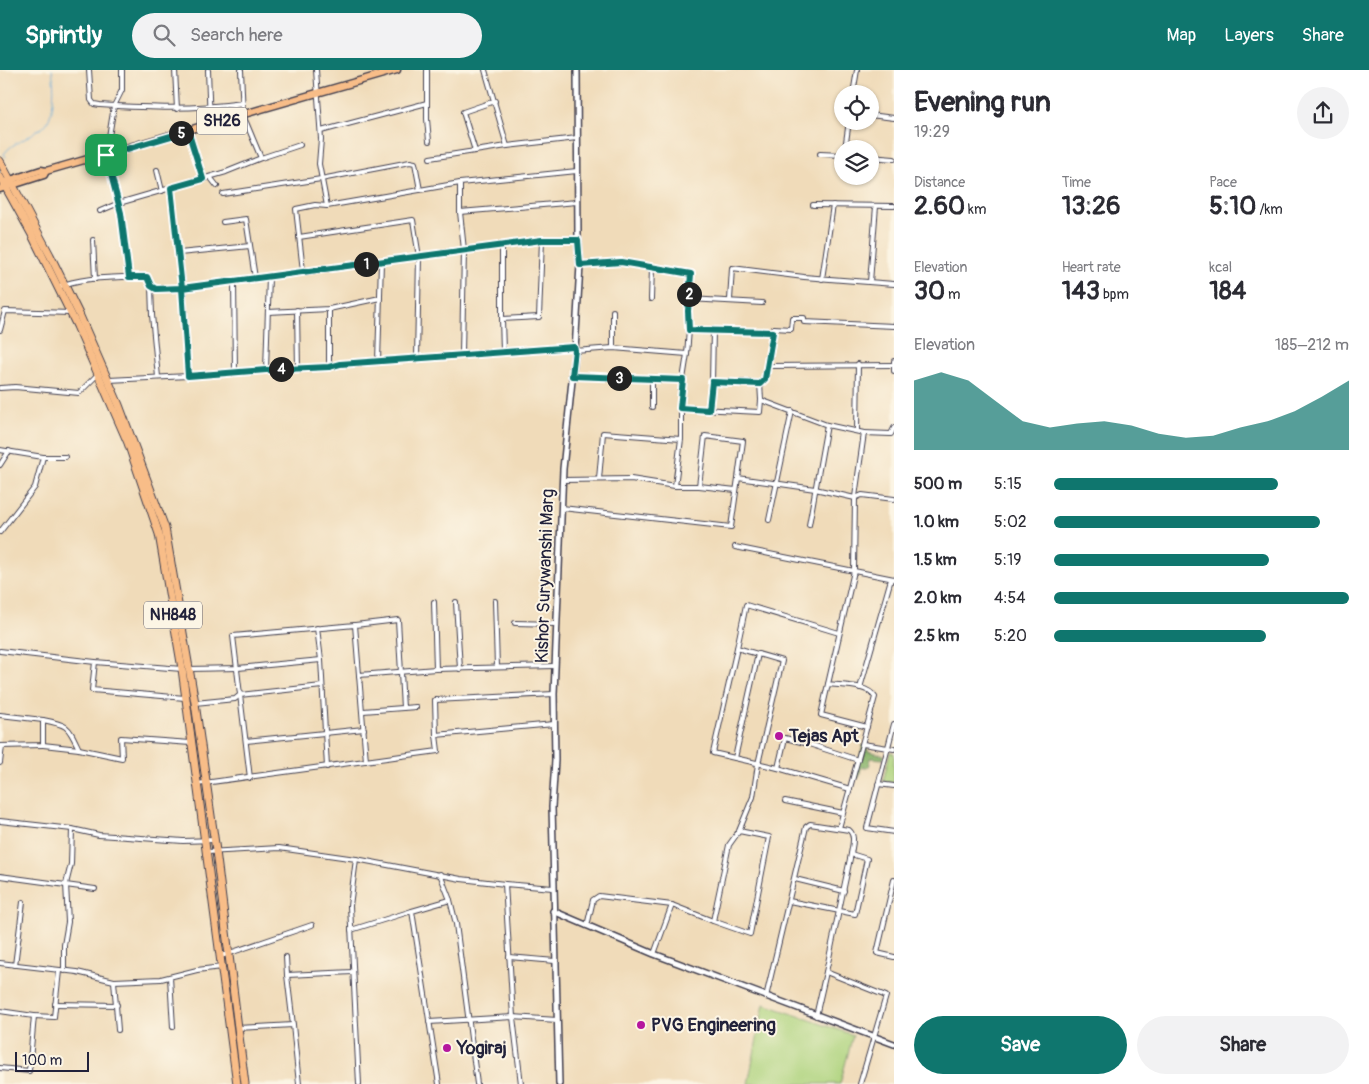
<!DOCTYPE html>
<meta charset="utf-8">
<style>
body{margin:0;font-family:Pangolin,sans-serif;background:#f2f2f3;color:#2b2b33;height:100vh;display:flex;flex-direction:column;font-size:19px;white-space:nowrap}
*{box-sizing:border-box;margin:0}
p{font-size:16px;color:#7c7c81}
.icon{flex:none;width:28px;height:28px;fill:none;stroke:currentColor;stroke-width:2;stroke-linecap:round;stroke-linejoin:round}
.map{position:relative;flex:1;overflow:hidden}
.sheet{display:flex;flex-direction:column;background:#fff;width:475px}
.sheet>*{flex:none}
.fabs{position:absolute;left:834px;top:15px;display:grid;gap:10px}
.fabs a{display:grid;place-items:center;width:45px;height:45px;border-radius:50%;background:#fff;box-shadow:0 1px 4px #0004;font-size:25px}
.scale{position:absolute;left:15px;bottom:12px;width:74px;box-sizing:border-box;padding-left:5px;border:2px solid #22223b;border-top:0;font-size:14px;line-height:18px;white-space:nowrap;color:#22223b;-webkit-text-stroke:4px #fcf5e5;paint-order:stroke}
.pin{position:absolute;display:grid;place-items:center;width:42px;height:42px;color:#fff;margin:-21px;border-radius:10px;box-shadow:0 2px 8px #0006}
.km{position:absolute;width:25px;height:25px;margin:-12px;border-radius:50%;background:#222;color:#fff;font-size:14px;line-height:25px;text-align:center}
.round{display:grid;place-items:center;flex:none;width:52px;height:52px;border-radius:26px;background:#f2f2f3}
.summary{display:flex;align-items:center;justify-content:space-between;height:85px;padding:0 20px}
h1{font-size:28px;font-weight:700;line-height:38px}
.metrics{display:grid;grid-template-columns:repeat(3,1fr);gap:8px;height:85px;padding:5px 20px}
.metrics div{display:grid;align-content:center}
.metrics b{font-size:25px;font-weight:700}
.metrics small{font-size:14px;font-weight:400}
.metrics p{font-size:14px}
.chart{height:140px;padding:10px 20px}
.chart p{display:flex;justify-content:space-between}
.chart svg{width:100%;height:90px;margin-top:5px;fill:#0f766e;opacity:.7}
.button{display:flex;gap:10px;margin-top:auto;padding:10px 20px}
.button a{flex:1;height:58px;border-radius:30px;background:#0f766e;color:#fff;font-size:20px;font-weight:700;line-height:58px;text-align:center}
.button a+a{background:#f2f2f3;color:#2b2b33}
ul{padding:0 20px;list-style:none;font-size:16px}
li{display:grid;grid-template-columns:80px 60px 1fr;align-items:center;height:38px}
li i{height:12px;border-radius:6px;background:#0f766e}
header{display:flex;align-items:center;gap:30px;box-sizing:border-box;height:70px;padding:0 25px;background:#0f766e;color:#fff}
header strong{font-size:24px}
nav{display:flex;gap:28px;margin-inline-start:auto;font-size:18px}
.search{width:350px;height:45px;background:#f2f2f3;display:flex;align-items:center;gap:12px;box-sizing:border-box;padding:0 18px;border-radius:28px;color:#7c7c81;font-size:19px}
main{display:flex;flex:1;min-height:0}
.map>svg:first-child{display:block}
</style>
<header>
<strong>Sprintly</strong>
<div class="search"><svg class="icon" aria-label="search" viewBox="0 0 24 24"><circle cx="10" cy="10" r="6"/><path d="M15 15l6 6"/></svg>Search here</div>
<nav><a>Map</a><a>Layers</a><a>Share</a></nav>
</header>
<main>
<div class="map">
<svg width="894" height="1014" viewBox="0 0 894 1014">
<rect width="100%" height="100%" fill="#fcf5e5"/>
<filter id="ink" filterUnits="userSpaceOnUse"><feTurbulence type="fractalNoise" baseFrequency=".02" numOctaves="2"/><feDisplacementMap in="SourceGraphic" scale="10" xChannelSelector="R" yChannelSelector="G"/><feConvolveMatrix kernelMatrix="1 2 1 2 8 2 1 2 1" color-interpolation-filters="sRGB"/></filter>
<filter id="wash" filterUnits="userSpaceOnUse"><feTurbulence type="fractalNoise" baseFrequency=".0096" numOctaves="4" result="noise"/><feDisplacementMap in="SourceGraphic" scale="20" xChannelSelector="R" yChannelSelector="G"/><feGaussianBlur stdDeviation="1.12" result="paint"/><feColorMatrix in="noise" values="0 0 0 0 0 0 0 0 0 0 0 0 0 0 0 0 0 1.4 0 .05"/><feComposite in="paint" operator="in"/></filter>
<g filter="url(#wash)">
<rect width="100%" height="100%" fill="#f0dbb9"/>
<g fill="#add37d" stroke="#687a5c">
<polygon points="890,682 894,683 894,713 883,711"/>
<polygon points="764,934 853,965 840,1014 748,1014"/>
</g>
<polygon fill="#8ab56c" stroke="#566c54" points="863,675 867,676 868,681 884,685 884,689 871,688 869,697 862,697 861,698 859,708 855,706"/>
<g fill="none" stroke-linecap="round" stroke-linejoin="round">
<path stroke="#64aada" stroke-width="1" d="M 6,87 L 4,84 C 13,71 29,70 36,60 C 56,59 55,14 52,0"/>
</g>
</g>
<g filter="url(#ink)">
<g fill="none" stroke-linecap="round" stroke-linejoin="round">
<g stroke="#413e4e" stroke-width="6">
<g id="minor">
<path d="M 89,0 L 91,30 L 94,34 L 100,35 C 150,38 192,40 243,33"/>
<polyline points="122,0 122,20 114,36 106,85 121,143 129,207"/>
<polyline points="175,0 177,39"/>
<polyline points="208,0 210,54"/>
<polyline points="316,0 321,69 319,94 327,136"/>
<polyline points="427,0 427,49 429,71"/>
<polyline points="485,0 507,76"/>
<polyline points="853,24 857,0"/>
<polyline points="870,45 894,48"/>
<polyline points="189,61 203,109"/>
<polyline points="321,61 427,33"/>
<polyline points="845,79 849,51"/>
<polyline points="475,81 463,42 495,31"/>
<polyline points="820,84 842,85"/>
<polyline points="870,87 894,89"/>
<polyline points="261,88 300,75"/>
<polyline points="430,88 507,76 577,68"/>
<polyline points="157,100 162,121"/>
<polyline points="210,107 217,116"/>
<polyline points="223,124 321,109 410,92 415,93 420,120"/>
<polyline points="813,135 894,136"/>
<polyline points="100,141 119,133 226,102 261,88 243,45 241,0"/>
<polyline points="460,142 577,132"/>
<polyline points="223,152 246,149 255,208"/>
<polyline points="299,167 413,150 419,187 417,288"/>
<polyline points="93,170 95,209"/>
<polyline points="502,176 502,249 539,247 542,170"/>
<polyline points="179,183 250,176"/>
<polyline points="580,195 621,192 691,204 688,241 689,260 687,284 681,322 681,369"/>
<polyline points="303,201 296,139 315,135 327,136 460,113"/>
<polyline points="822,209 833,135"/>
<polyline points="234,211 235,302"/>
<polyline points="870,212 876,136"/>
<polyline points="151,216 152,245 158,307"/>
<path d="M 58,217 C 82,206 118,208 144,206 L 148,208 L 151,216 L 156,219 L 183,218 L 542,170 L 578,169"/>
<polyline points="651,229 652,198"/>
<polyline points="689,229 762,233"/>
<polyline points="730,230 732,198 804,207 894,214"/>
<polyline points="297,240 298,299"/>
<polyline points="613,241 613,278"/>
<polyline points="268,242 329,239 380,228"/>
<polyline points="502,249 503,281"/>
<polyline points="0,260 5,241 71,243"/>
<polyline points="689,260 773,262 774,258 791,259 792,248 804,248 804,252 894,256"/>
<path d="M 773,262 L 765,309 L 760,313 L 761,330 L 827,355 L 864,363 L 855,427 L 854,501 L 828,614 C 842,616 867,614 875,627 L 839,758"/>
<polyline points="575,281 613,278 687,284"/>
<polyline points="462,284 464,180 460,142 460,113 577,101"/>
<polyline points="378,291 381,192"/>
<polyline points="894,291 894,301"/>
<polyline points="768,296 894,295"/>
<polyline points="329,297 329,239"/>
<polyline points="266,300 269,206"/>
<polyline points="188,306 266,300 329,297 340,294 574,277"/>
<polyline points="572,306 683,310"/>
<polyline points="109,310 188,306 183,218 171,118"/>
<polyline points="652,310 652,337"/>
<polyline points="712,312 713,260"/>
<polyline points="0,318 15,317 79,323 98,304"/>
<polyline points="680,338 760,342 761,330"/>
<polyline points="709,339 712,312 760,313"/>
<polyline points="857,361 858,294"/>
<polyline points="864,363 891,364 894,358"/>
<polyline points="0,380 43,387 65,387"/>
<polyline points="0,395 9,381"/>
<polyline points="599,409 603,363 681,369 675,416"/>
<polyline points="563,410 631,409 675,416 699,416 736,420"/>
<polyline points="699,416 705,366 743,371 738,408"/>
<polyline points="562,438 731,457 738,408 815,419 855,428 862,425 894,429"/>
<polyline points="769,450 792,341"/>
<polyline points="809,455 827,355"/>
<polyline points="0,462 35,417 43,387"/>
<polyline points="735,477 894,509"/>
<polyline points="495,531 497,597"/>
<polyline points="434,532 436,599"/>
<polyline points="456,532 460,599"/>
<polyline points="515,553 556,554"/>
<polyline points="355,555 398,550 403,638 416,637"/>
<polyline points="317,558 321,590 327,697"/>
<polyline points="737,578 713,683 778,698 850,719"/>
<polyline points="0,581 95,592 92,620 185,628"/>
<polyline points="95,592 182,599"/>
<polyline points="189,599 238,598 321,590"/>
<polyline points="359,605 366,691"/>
<polyline points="828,614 821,645 867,657"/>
<polyline points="860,618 891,509"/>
<polyline points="195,633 235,629 240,625 322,616"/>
<polyline points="363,641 403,638"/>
<polyline points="0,645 43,650 43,675 0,676"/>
<path d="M 43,650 C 69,655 68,656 79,679"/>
<polyline points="554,654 436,665 435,630 554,624"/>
<polyline points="894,654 867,758 894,762"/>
<polyline points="246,671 364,659"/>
<polyline points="863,674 894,679"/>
<polyline points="43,675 79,679 122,688 121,668 191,673"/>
<polyline points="735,688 758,584"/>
<polyline points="0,693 2,676"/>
<polyline points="778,698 785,668 809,674 858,690"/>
<polyline points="250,708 233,566 355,555 359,605 436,599 555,596"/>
<polyline points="197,714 438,681 436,665"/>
<polyline points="878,714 894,716"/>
<polyline points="785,731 843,743"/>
<polyline points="0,751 72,759"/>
<polyline points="739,761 769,767 750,864 713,851 729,775 739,761 753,727 758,694 782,591 737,578 746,535 839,563"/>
<polyline points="207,782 279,778 356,789 350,836 359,1014"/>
<polyline points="356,789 461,809 505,814"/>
<polyline points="440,804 450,830 456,854 477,1014"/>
<polyline points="0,806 95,819"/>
<polyline points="795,809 844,821"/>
<polyline points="894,810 877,883 894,887"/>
<polyline points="789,831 855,844 867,789 851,784"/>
<polyline points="587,856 593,830 599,826 672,835"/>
<polyline points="351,860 412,841"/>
<polyline points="654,884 672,835 713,851"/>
<polyline points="221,886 312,855"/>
<polyline points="286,887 287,905 353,902"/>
<polyline points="509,887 555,891"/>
<polyline points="0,893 77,902 114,911 161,909 197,900 222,897"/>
<polyline points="15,895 23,832"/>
<polyline points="64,901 64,875 68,852 66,814 71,794 72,759 99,765 183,771 214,770"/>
<polyline points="287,905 293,955"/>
<polyline points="170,907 173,957"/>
<polyline points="114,911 118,960"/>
<path d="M 766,927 L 806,757 L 810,754 L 849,760 C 856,766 852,776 851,784 L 826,902 L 886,926 L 860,1014"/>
<polyline points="55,934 117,935"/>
<polyline points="0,941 34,946 29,1001 0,998"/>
<polyline points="34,946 54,947 59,901"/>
<polyline points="816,946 826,902"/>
<polyline points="429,952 513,947 557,950"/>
<polyline points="237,958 293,955 299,1014"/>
<polyline points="439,1014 412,841 450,830"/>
<polyline points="521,1014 513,947 505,814 553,818"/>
</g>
</g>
<g stroke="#413e4e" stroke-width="8">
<g id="tertiary">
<polyline points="553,841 654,884 894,974"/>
<polyline points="559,1014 552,737 555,690 554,624 563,399 575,281 580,195 578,169 577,0"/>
</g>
</g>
<g stroke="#413e4e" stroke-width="9">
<g id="primary">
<polyline points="7,111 41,100 46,101 397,0"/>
<polyline points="0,119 44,105 46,101"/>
</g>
</g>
<g stroke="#413e4e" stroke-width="9">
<g id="trunk">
<polyline points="0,91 50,185 79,244 119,335 165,458 195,633 216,781 245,1014"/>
<polyline points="0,107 31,163 77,256 128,373 159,464 182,599 237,1014"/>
</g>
</g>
<use href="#minor" stroke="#fff" stroke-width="4"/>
<use href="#tertiary" stroke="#fff" stroke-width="5"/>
<use href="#primary" stroke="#f8bd88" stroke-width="6"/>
<use href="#trunk" stroke="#f8bd88" stroke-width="7"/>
</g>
</g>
<g fill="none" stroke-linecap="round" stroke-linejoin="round" filter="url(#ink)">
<g stroke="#fff" stroke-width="10">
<polyline id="route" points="106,85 121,143 129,207 147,207 151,216 156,219 182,218 542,170 578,170 580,195 621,192 691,204 688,241 689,260 773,262 765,309 760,314 712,312 709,340 680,338 683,310 572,306 575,280 574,277 340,294 329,297 266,300 188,306 182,218 171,118 203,109 188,61 106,85"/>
</g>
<use href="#route" stroke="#0f766e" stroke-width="6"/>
</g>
<g fill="#b5179e" stroke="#fcf5e5" stroke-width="2">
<circle cx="779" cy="666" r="5"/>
<circle cx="641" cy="955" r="5"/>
<circle cx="447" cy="978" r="5"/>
</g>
<g text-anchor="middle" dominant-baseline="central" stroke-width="4" stroke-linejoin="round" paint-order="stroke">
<g fill="#fcf5e5" stroke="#63616e" stroke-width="1">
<rect x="197" y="37.5" width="50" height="27" rx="4"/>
<rect x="144" y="531.5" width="58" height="27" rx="4"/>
</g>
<g font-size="16" font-weight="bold" fill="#22223b">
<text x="222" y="51">SH26</text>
<text x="173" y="545">NH848</text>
</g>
<g font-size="18" fill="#22223b" stroke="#fcf5e5">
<text transform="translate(545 506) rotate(-88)">Kishor Surywanshi Marg</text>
</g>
<g font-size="18" font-weight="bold" fill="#22223b" stroke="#fcf5e5" text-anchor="start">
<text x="789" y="666">Tejas Apt</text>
<text x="651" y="955">PVG Engineering</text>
<text x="457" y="978">Yogiraj</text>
</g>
</g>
</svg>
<div class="fabs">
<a><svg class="icon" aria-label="locate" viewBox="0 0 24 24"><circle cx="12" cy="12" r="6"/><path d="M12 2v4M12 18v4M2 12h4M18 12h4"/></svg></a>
<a><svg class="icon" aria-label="layers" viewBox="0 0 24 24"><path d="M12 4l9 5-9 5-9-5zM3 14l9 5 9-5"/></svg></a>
</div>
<div class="scale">100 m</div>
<div class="pin" style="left:106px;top:85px;background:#1e9e55"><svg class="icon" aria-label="arrive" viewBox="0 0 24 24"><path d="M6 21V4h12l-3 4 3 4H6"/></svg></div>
<b class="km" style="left:366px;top:194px">1</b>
<b class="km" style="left:689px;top:224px">2</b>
<b class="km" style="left:619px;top:308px">3</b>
<b class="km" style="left:281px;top:299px">4</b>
<b class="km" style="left:181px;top:63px">5</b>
</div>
<section class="sheet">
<div class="summary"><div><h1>Evening run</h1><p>19:29</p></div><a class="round"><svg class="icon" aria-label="share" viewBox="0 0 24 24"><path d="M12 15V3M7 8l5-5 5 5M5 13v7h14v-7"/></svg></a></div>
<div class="metrics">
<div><p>Distance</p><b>2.60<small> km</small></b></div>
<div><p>Time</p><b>13:26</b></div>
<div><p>Pace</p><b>5:10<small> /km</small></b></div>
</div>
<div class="metrics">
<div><p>Elevation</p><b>30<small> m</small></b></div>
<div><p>Heart rate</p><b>143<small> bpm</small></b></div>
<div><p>kcal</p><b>184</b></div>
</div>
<div class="chart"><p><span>Elevation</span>185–212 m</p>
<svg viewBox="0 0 160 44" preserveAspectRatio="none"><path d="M0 44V10L10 6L20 10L30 20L40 30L50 33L60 31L70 30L80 32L90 36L100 38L110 37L120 33L130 30L140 25L150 18L160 10V44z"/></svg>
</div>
<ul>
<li><b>500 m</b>5:15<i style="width:76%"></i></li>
<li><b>1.0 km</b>5:02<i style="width:90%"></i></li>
<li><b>1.5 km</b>5:19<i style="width:73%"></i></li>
<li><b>2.0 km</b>4:54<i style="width:100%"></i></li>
<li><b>2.5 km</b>5:20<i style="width:72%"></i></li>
</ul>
<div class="button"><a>Save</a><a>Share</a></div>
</section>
</main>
